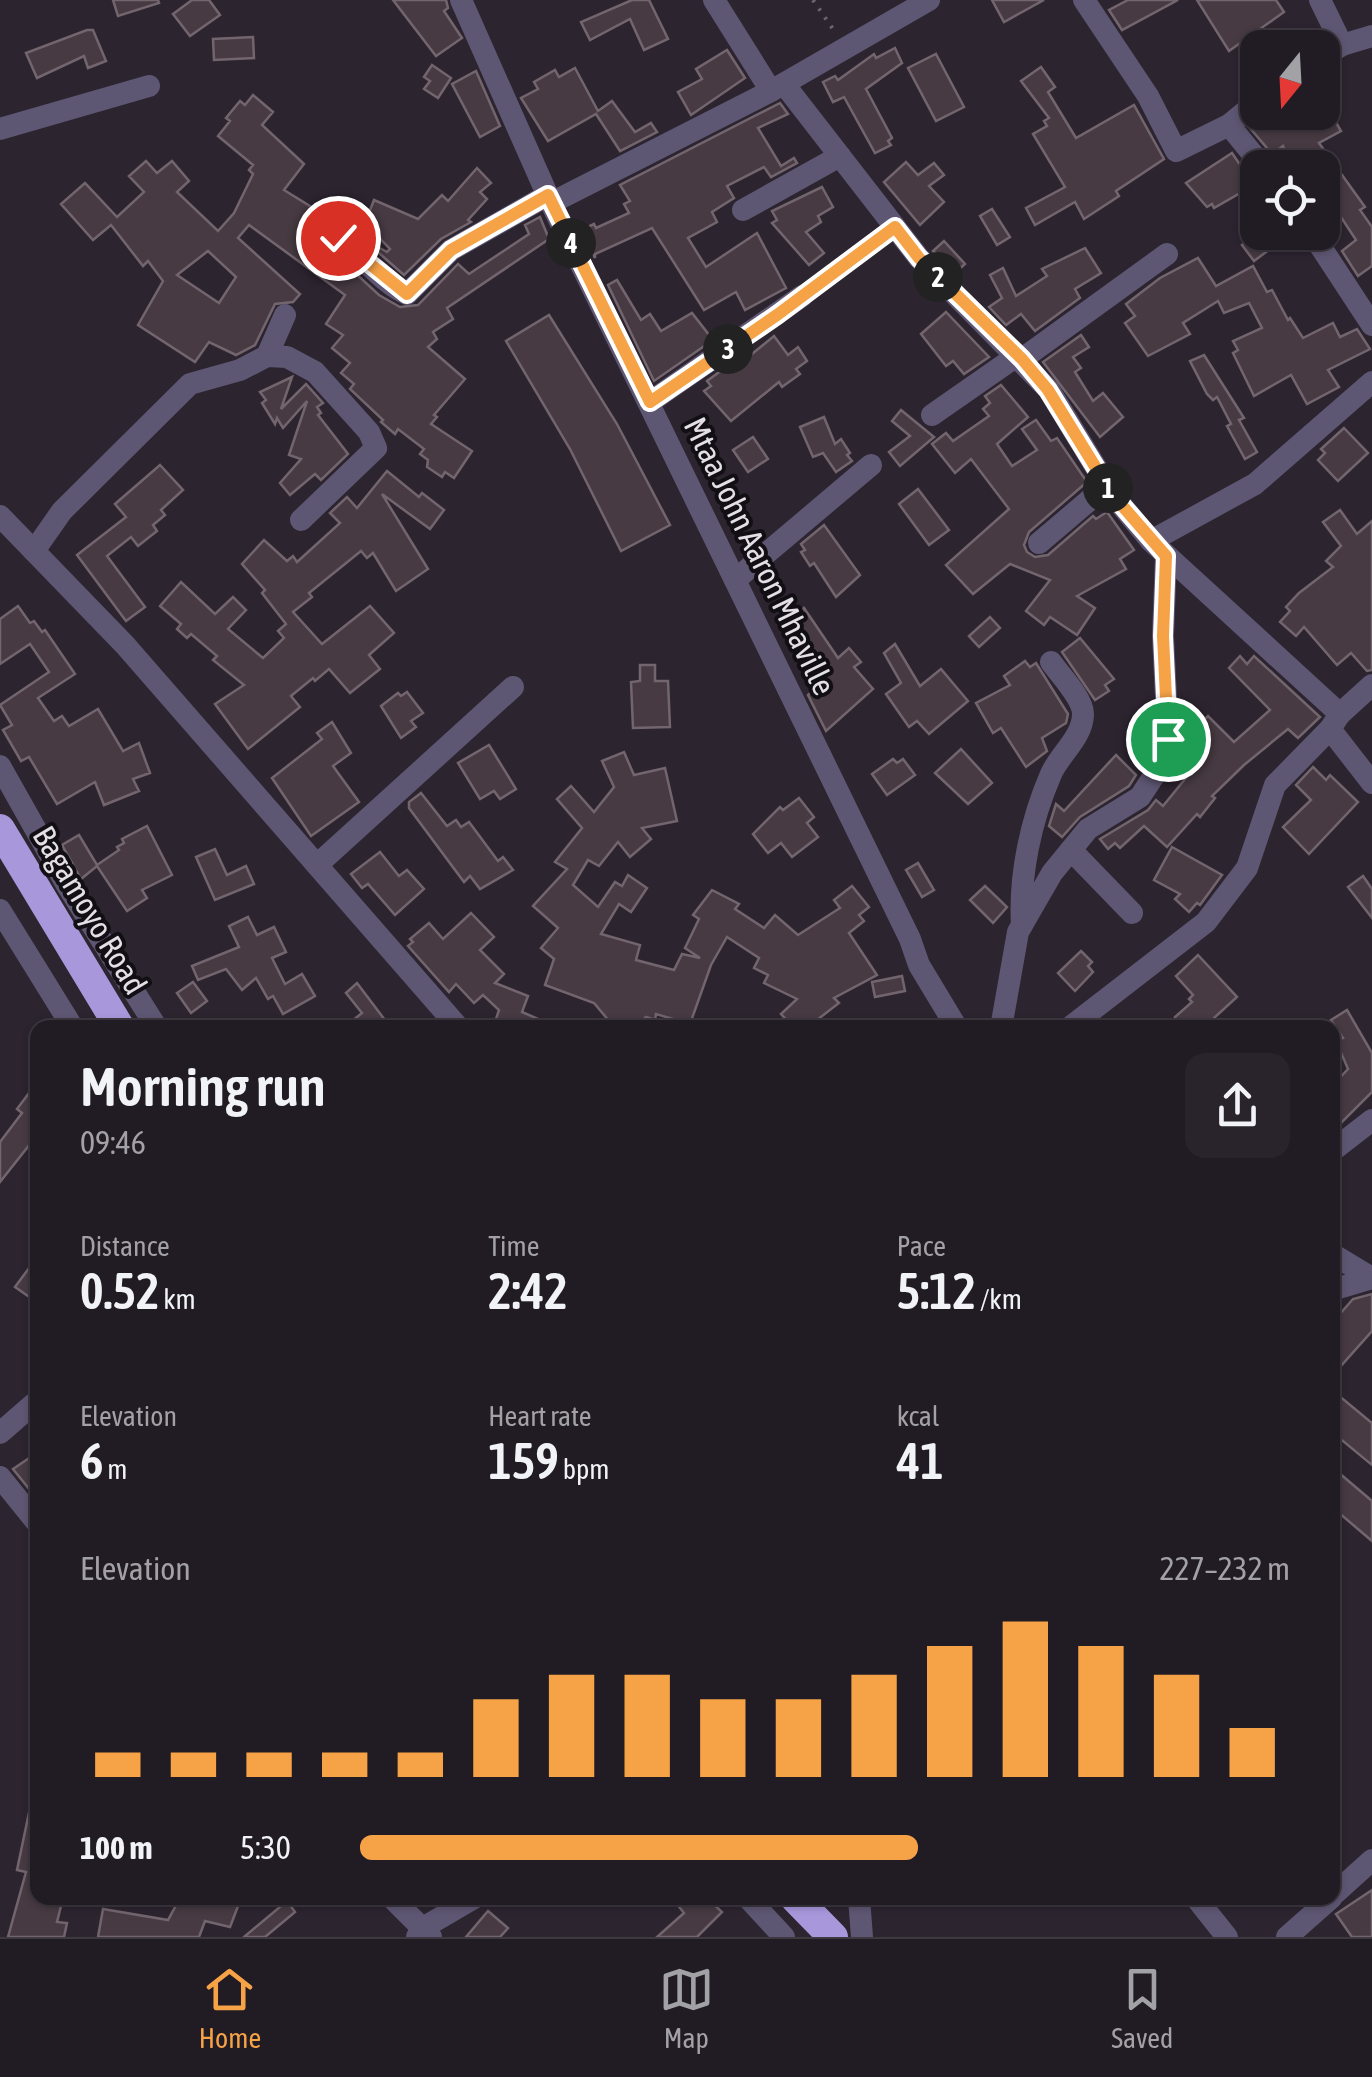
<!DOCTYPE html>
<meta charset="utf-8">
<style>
body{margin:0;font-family:"Asap Condensed",sans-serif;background:#29242b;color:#f1f3f6;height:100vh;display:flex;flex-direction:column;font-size:38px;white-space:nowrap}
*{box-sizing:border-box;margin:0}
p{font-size:32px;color:#a2a1a6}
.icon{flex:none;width:55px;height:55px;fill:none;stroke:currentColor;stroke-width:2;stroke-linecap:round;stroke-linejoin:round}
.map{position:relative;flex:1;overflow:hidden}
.side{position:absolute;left:30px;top:1020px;width:1310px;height:885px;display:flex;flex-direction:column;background:#211b23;border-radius:20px;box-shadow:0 2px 8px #0004,0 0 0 2px #3e3941}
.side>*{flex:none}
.needle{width:65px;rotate:198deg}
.buttons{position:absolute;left:1240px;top:30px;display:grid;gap:20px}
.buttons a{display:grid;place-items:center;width:100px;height:100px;border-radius:20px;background:#211b23;box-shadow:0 2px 8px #0004,0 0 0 2px #3e3941;font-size:50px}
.pin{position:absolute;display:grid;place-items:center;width:85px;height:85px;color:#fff;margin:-42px;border:5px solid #fff;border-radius:50%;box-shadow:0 2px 10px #0007}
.km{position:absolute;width:50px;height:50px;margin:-25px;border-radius:50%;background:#222;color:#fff;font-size:28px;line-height:50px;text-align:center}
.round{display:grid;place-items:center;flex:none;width:105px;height:105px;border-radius:20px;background:#29242b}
.head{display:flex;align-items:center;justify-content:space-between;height:170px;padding:0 50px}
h1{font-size:55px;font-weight:600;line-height:75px}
.stats{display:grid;grid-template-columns:repeat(3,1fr);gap:15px;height:170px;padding:10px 50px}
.stats div{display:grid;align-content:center}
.stats b{font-size:50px;font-weight:600}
.stats small{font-size:28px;font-weight:400}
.stats p{font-size:28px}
.chart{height:280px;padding:20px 50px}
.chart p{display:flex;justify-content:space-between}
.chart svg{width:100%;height:180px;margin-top:10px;stroke:#f6a247;stroke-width:6}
ul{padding:0 50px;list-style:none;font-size:32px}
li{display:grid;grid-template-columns:160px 120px 1fr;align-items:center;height:75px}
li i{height:25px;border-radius:12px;background:#f6a247}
.tab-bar{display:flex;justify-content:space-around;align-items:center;height:140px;border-top:2px solid #3e3941;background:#211b23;font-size:28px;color:#a2a1a6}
.tab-bar a{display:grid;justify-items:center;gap:5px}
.tab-bar .on{color:#f6a247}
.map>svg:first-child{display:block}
</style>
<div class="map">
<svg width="1372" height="1937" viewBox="0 0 1372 1937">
<rect width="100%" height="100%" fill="#2c242f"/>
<g fill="#473a42" stroke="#73656e" stroke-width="2.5" fill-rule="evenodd">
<polygon points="113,0 158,0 159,3 118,16"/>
<polygon points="192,0 209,0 220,15 190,36 173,14"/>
<polygon points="393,0 446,0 448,8 444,11 462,38 436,56"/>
<polygon points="632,0 649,0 668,39 644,50 630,19 590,40 581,22"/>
<polygon points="992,0 1044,0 1004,22"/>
<polygon points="1128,0 1178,0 1122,30 1109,10"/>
<polygon points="1197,0 1276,0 1284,12 1229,51"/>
<polygon points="87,30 93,30 106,61 88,68 84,56 37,78 26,53"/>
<polygon points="253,37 254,58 214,60 213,39"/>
<polygon points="895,48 902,63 866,89 892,138 888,141 891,145 875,153 844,97 833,102 823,82 835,76 838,80 874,54 876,58"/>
<polygon points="727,50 745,78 691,115 678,92 702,79 696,69"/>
<polygon points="936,54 964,107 936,121 908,68"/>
<polygon points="432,65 451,78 438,98 424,89 430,81 424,77"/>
<polygon points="1041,67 1055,87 1048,92 1076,138 1134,105 1164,159 1116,191 1119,196 1084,219 1075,202 1035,225 1026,208 1065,187 1033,134 1047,126 1044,121 1049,118 1021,81"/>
<polygon points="575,68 598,111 612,101 635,132 651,123 657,132 620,151 596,114 548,141 521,98 538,89 534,82 555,70 559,77"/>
<polygon points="476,71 500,126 480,137 452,84"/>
<path d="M 253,95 L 273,112 L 262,125 L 304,164 L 284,190 L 326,216 L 303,253 L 331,268 L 339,258 L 379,295 L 400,307 L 418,305 L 458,264 L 469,274 L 529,234 L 525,225 L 540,217 L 549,239 L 447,308 L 453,319 L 433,332 L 437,339 L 428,347 L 465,379 L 434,415 L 437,417 L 431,424 L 472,451 L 454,478 L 445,472 L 442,477 L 427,467 L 428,460 L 420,454 L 424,449 L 398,429 L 395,434 L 381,422 L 383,420 L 350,389 L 354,384 L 341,373 L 350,363 L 332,348 L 343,335 L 326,324 L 345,295 L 249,225 L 238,238 L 300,294 L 293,302 L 275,304 L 255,345 L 236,355 L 209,342 L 195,362 L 138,325 L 163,281 L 148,261 L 143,266 L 111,225 L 93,240 L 61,204 L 85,183 L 117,217 L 144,192 L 129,176 L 146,161 L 157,173 L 172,161 L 189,181 L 177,192 L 218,231 L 234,213 L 253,174 L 249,170 L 253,165 L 218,136 L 230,121 L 226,118 L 240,101 L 245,105 ZM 208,251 L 236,277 L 219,303 L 177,275 Z"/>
<polygon points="780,103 788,114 758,128 781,166 794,158 797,163 771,177 764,167 727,186 734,198 712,212 717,222 688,238 706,267 757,233 786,288 745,310 736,292 704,310 652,228 595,254 595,258 581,230 594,224 596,228 629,213 624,204 630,201 620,185"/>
<polygon points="1275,112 1330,112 1341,131 1319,143 1365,207 1360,210 1372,227 1372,266 1358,276 1342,251 1356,240 1339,214 1322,221 1322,168 1310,168 1300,152 1288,158 1283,146 1272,154 1250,128"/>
<polygon points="1232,153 1254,185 1214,208 1212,204 1207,207 1186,183"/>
<polygon points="906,162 918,175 934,163 944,175 929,186 944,202 920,225 884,182"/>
<polygon points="477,168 491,183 480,192 487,199 468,220 471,222 441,239 404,275 363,239 387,252 390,249 365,223 374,200 418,219 442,195 448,201"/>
<polygon points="822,187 833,207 818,216 821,222 806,232 824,253 809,265 772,223 777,220 772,211"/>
<polygon points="992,209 1010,237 997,245 980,216"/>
<polygon points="1260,232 1293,232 1254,261 1242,245"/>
<polygon points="944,241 965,264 955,273 933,251"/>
<polygon points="1085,248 1101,273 1075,289 1080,298 1035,331 1021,314 1006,325 989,307 1002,298 990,275 1003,268 1016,296 1047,276 1042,269"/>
<polygon points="1198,258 1216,286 1253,266 1267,292 1272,290 1288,320 1290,318 1303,338 1333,323 1340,337 1357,329 1370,349 1328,370 1339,387 1307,404 1291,375 1254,396 1233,353 1238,350 1233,341 1262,328 1249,303 1224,313 1218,301 1183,323 1190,334 1148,356 1125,323 1135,316 1126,304 1160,278"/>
<polygon points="617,280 641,320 650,314 661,331 692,313 713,340 654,381 608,285"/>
<polygon points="946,312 989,357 964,374 953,361 946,366 921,334"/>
<polygon points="549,315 617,424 670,525 621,551 570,449 506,341"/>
<polygon points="1081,335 1089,347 1073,357 1081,368 1075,372 1093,401 1103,393 1123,417 1100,437 1043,362"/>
<polygon points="774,336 788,355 798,347 807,361 796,369 800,374 782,387 779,382 731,421 704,391 711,386 707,381 726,367 730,372"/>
<polygon points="1204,355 1244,418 1239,420 1257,452 1245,459 1227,426 1231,424 1217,397 1213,400 1207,394 1190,361"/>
<polygon points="292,377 281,409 306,384 323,403 317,407 321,413 318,415 348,454 321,480 315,474 290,495 280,483 301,459 289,455 307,401 283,428 277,418 275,424 262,403 266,400 260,392"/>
<polygon points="1001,385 1028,417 997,444 1012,466 1037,450 1022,429 1036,420 1051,441 1057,438 1087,482 1029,532 1024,545 1027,552 1035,557 1048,555 1093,516 1096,519 1107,512 1134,550 1120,559 1126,569 1077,596 1095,608 1077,635 1050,617 1044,625 1026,611 1050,580 1010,564 973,594 946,565 1009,509 971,459 955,473 932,444 946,433 953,441 989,416 983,409 990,403 985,396"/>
<polygon points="901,410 934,437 900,466 889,452 910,436 892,421"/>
<polygon points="824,417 835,444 841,439 850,453 847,455 852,461 836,472 823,453 813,457 800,427"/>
<polygon points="1344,428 1368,453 1338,481 1318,460 1325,453 1321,449"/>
<polygon points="753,437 768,459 748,472 733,450"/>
<polygon points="160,465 183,490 161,510 165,515 153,525 157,531 138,546 131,537 107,556 145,607 126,621 77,555 126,517 115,504"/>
<polygon points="387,471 419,497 422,493 444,510 430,529 382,494 428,569 396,591 373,553 367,558 361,551 309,593 312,597 293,612 322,644 370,606 394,633 369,655 380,669 350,693 329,669 315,681 313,678 291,696 300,707 248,749 215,704 244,685 213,660 217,656 191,634 187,638 177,629 181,624 160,606 181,582 215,614 233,597 246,610 228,629 263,658 284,638 278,631 286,624 262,593 265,590 242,564 264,540 287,561 293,556 297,562 340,523 330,513 347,497 357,508"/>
<polygon points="918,489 949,530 929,545 899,504"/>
<polygon points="1340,510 1357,534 1372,521 1372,670 1367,671 1351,653 1337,665 1304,627 1296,636 1280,622 1290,611 1286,607 1299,593 1333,567 1326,561 1341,546 1323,522"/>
<polygon points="824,525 860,575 836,597 814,563 810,566 801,552 805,550 801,544"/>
<polygon points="18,606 30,623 34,621 42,632 45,630 75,674 38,698 54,721 62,716 69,726 98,709 123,751 139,743 150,773 133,779 139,791 104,805 95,782 57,804 29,757 21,761 3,730 12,725 0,705 49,672 30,644 0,664 0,619"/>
<polygon points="804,608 838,658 849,648 861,662 854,667 873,689 826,731 808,695 818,686 791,648 796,644 782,628"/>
<polygon points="990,617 1000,628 979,647 969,636"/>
<polygon points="1080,638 1114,679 1105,685 1109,691 1095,700 1062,652"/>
<polygon points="895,644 920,686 941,669 968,701 929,734 917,721 909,727 886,694 901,683 884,653"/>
<polygon points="1240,656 1247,664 1254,656 1320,717 1298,738 1288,729 1244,765 1212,796 1215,798 1200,817 1197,814 1167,847 1144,826 1120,848 1115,843 1108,849 1100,839 1148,810 1156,800 1163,806 1194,768 1185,758 1204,739 1194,730 1208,716 1234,742 1270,710 1229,668"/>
<polygon points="1025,661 1030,667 1036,663 1068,714 1066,723 1042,738 1047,751 1026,767 1001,728 993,733 976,703 1010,685 1004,676"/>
<polygon points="640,665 655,665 655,681 668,681 670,727 633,728 631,682 640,681"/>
<polygon points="407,692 423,713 411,721 416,727 401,738 381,706 398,693 401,696"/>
<polygon points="332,722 351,753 333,766 359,802 311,836 272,778 322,739 317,733"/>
<polygon points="489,745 516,789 500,799 494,791 480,799 458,763"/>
<polygon points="961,749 992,783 968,804 935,773"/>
<polygon points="624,752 634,775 665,768 677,821 642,828 651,839 630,857 618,842 599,866 588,860 573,885 598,907 615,882 622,886 628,875 647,888 631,912 619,904 601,934 640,945 636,960 674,970 682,954 700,958 685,948 699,919 693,915 712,890 739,904 735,909 764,928 775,915 798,935 840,908 834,900 852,886 869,907 859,915 864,921 849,933 877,975 834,998 839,1003 817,1020 824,1028 794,1028 781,1014 797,999 764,983 768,975 754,968 759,958 727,937 711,965 690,1024 656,1014 655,1020 646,1017 634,1028 615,1028 594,1003 545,985 554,959 541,948 558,928 533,906 567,869 555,862 582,828 557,799 571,786 594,812 614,787 602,761"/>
<polygon points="1116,755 1136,775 1129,786 1080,817 1062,837 1049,826 1056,804 1064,811"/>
<polygon points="893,759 897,763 903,759 915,775 887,795 872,774"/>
<polygon points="1313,767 1326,780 1330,775 1358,802 1309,854 1283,827 1311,800 1296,785"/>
<polygon points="421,793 447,826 456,820 461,827 469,822 498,861 503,857 513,870 480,889 470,876 464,882 409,808 409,802"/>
<polygon points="799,798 814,817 807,823 818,837 792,857 781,843 768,853 753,834 780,807 783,810"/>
<polygon points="147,826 172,875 142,890 147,898 127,911 97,866 81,879 62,845 79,835 97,865 119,850 117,847 124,843 122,839"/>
<polygon points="1172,847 1222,875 1200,905 1197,903 1189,912 1175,899 1180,894 1154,880"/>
<polygon points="215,849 227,875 246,866 254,884 215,900 196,857"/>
<polygon points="380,852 399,876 407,870 424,889 395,915 368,884 362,888 351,874"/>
<polygon points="918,863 934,890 922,897 906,870"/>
<polygon points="1363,876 1372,889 1372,918 1348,887"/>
<polygon points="985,886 1007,907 993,923 970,900"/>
<polygon points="471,913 494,937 480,950 504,974 495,983 528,996 522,1012 559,1028 493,1028 499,1010 483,995 474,1003 456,984 449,992 408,946 413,942 410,939 429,923 443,939"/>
<polygon points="248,917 257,935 274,927 286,952 272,958 285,984 302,974 315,996 283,1014 273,996 268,999 256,978 242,990 226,969 198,980 192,966 239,947 229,926"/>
<polygon points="1081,951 1092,962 1088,966 1093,972 1075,991 1058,973"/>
<polygon points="1198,955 1237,997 1203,1028 1186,1028 1175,1017 1192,1002 1189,999 1193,995 1176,976"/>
<polygon points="902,976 905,991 875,997 872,982"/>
<polygon points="193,982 207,1001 191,1013 177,993"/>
<polygon points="357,983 391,1028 343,1028 362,1013 346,993"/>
<polygon points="1347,1010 1372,1053 1372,1092 1332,1132 1332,1086 1348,1069 1336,1041 1343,1038 1331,1020"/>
<polygon points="38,1081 38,1134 0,1182 0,1142 22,1113 17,1109"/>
<polygon points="38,1256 38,1303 15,1287"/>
<polygon points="1372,1294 1372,1331 1332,1376 1332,1323 1353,1299"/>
<polygon points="1332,1390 1372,1423 1372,1465 1332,1432"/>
<polygon points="38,1452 38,1500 13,1469"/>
<polygon points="1332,1467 1372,1501 1372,1541 1332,1507"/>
<polygon points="31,1803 38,1803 38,1898 63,1898 57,1922 67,1923 64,1937 8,1937 26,1872 17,1870"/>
<polygon points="1372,1890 1372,1937 1352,1937 1336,1914"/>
<polygon points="180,1898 230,1898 240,1901 230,1927 205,1921 199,1937 98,1937 103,1909 168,1920"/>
<polygon points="672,1898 707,1898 722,1912 697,1937 657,1937 684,1913"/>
<polygon points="287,1901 295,1912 265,1937 244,1937"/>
<polygon points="488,1911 508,1928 500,1937 466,1937"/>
</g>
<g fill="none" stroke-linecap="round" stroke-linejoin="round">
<g stroke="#6c656f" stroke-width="4" stroke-dasharray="2.5 8" stroke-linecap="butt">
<polyline points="813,0 835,32"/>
<polyline points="818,284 879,239"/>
</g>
<g stroke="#5e5773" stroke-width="22">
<polyline points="461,0 551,203 910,939 919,965 957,1028"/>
<polyline points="714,0 771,91"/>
<polyline points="1084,0 1148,96 1176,151 1229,125 1258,101"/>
<polyline points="1320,0 1342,45"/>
<polyline points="1322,58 1342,45 1372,36"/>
<polyline points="784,84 919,258 1049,390 1112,494 1151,541 1340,714 1330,729 1372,783"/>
<polyline points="1229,125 1264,168"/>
<polyline points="0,129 149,86"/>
<polyline points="551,203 771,91 929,0"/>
<polyline points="743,210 840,156"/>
<polyline points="1311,232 1372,325"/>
<path d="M 338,238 C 362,255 382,283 407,294 L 451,250 L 548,195"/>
<polyline points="267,356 285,315"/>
<polyline points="1022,359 1167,254"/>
<polyline points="650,402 802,296"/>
<polyline points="932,415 1018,355"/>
<polyline points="0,516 125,645 459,1028"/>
<polyline points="1151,541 1255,484 1372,382"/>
<polyline points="1039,543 1106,486"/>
<polyline points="34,551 62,511 190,384 240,370 267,356 287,357 315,372 369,432 376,448 301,520"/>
<polyline points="735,580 871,465"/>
<polyline points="1340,714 1372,685"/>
<polyline points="0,766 68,887 157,1028"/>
<polyline points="1071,850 1132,913"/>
<polyline points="317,865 513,687"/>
<polyline points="0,910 73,1028"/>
<path d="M 1022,925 C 1019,875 1031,820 1051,774 C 1059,755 1083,737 1083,714 C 1083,698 1060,675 1051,662"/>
<polyline points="1001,1028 1018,932 1052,873 1088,829 1140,797 1157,771 1168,739 1163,636 1166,556"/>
<polyline points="1069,1028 1206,922 1247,868 1275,785 1330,729"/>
<polyline points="1332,1151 1372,1120"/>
<polyline points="1332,1254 1372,1278"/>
<polyline points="1332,1290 1372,1278"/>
<polyline points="0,1433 38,1400"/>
<polyline points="0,1477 38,1524"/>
<polyline points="1332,1896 1372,1860"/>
<polyline points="392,1898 431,1937"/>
<polyline points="748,1898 784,1937"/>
<polyline points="859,1898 862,1937"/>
<polyline points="1196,1898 1227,1937"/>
<polyline points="417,1937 421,1929 474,1898"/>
<polyline points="1287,1937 1331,1898"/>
</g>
<g stroke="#a997dc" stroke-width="30">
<polyline points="0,829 120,1028"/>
<polyline points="795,1898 833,1937"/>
</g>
</g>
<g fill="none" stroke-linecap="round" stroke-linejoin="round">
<g stroke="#fff" stroke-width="20">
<polyline id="route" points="338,238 407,294 451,250 548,195 650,402 777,315 895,227 919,258 1022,359 1048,390 1112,494 1166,556 1163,636 1168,739"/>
</g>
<use href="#route" stroke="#f6a247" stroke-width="12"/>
</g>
<g text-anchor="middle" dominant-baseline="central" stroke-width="8" stroke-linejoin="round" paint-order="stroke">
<g font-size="32" fill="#e4dfe6" stroke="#120f14">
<text transform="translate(760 556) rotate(64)">Mtaa John Aaron Mhaville</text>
<text transform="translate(90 910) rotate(59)">Bagamoyo Road</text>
</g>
</g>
</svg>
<div class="buttons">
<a><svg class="needle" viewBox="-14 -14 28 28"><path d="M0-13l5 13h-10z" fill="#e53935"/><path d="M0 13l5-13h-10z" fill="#a2a1a6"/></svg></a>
<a><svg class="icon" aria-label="locate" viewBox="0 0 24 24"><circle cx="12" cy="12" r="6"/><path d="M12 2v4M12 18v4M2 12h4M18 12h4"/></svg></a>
</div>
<div class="pin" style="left:1168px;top:739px;background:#1e9e55"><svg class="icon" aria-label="arrive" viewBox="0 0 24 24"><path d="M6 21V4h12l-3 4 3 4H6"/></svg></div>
<div class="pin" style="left:338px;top:238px;background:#d93025"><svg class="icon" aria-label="check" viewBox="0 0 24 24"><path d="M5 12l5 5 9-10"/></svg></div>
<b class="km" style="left:1108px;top:488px">1</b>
<b class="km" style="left:938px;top:277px">2</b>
<b class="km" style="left:728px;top:349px">3</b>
<b class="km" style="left:571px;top:243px">4</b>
<section class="side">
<div class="head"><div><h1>Morning run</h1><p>09:46</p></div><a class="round"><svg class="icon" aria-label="share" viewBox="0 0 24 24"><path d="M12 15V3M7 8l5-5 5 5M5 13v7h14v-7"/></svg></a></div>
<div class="stats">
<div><p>Distance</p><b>0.52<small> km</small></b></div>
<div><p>Time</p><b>2:42</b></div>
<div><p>Pace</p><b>5:12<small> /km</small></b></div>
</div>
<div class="stats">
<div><p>Elevation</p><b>6<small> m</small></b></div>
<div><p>Heart rate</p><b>159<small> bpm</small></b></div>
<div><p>kcal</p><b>41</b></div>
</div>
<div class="chart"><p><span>Elevation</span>227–232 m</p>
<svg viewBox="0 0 160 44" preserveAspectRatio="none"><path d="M5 44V38M15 44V38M25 44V38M35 44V38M45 44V38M55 44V25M65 44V19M75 44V19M85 44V25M95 44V25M105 44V19M115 44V12M125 44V6M135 44V12M145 44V19M155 44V32"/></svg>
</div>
<ul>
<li><b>100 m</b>5:30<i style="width:60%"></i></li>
</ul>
</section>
</div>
<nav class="tab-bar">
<a class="on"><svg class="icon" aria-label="home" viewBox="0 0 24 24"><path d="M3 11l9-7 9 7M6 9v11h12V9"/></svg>Home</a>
<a><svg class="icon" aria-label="map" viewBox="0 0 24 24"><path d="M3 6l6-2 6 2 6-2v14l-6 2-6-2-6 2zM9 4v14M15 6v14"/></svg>Map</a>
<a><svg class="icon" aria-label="saved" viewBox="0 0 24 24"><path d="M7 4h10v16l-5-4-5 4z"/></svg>Saved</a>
</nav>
